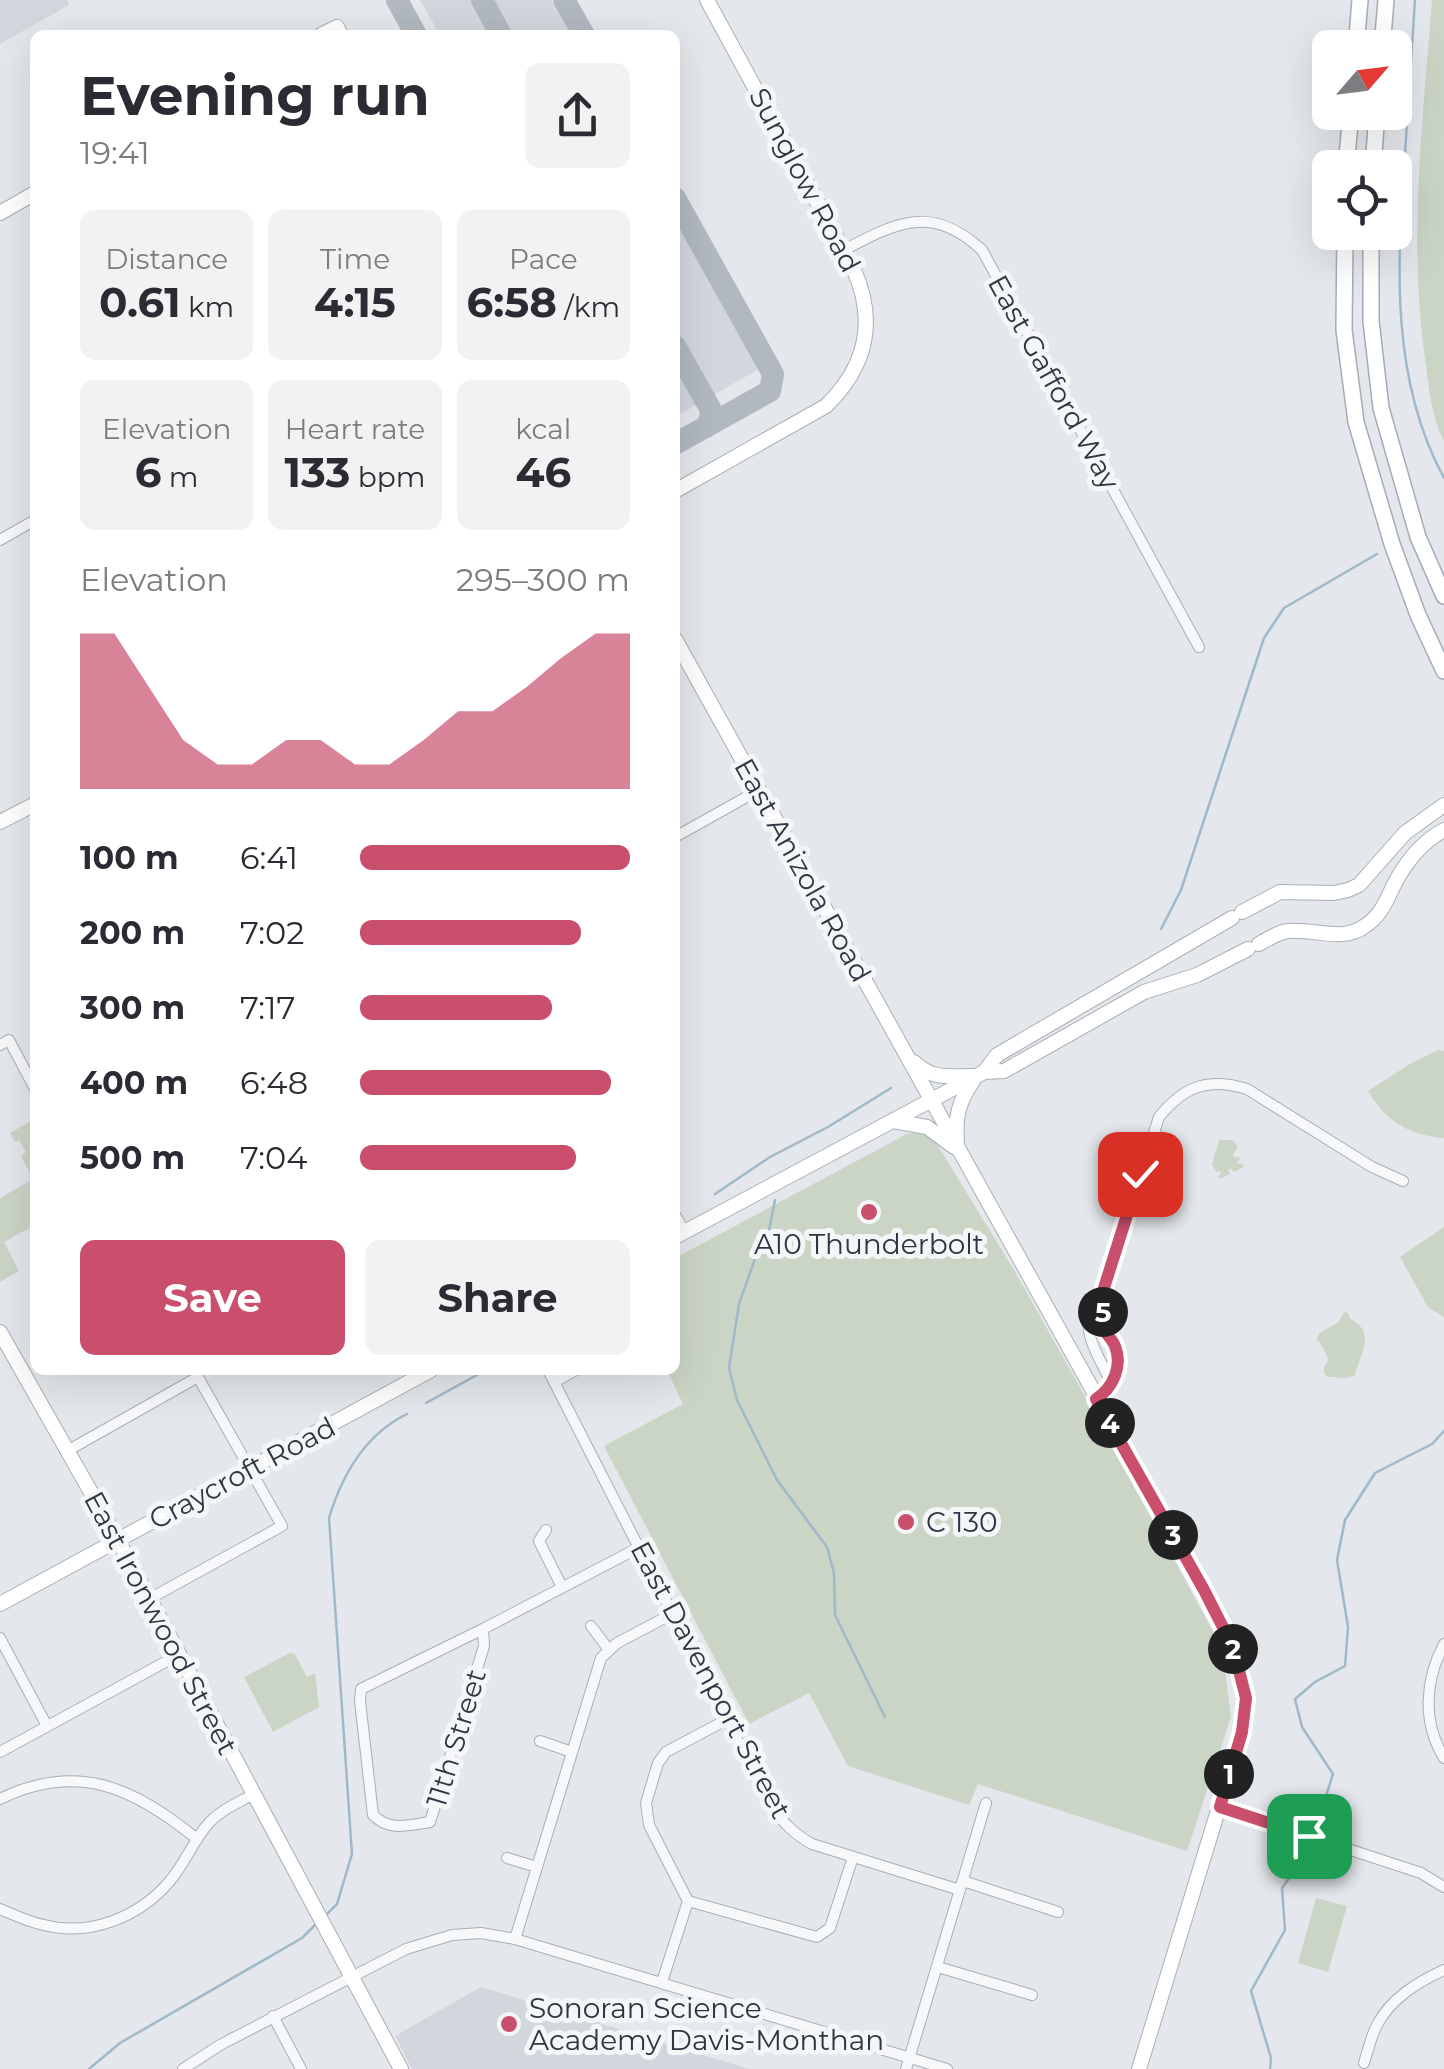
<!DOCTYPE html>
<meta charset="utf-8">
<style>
body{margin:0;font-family:Montserrat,sans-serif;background:#f2f2f3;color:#2b2b33;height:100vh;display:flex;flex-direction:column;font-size:38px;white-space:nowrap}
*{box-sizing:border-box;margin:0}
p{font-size:32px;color:#7c7c81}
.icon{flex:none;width:55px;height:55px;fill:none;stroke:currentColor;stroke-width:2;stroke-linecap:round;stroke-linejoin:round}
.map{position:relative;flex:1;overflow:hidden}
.details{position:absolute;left:30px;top:30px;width:650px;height:1345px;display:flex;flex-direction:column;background:#fff;border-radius:15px;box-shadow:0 10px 40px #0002}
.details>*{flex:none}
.needle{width:65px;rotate:62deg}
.tools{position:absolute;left:1312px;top:30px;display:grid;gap:20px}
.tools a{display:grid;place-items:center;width:100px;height:100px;border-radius:15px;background:#fff;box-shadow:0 10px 40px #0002;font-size:50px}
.pin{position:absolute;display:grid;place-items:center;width:85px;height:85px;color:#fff;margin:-42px;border-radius:20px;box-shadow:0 5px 15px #0006}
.km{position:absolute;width:50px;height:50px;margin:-25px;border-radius:50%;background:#222;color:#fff;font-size:28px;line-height:50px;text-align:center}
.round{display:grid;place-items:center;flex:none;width:105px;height:105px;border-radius:15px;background:#f2f2f3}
.headline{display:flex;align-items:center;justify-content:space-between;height:170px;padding:0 50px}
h1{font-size:55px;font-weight:700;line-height:75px}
.metrics{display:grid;grid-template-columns:repeat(3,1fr);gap:15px;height:170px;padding:10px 50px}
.metrics div{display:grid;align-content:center;border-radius:15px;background:#f2f2f3;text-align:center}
.metrics b{font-size:42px;font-weight:700}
.metrics small{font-size:28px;font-weight:400}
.metrics p{font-size:28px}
.chart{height:280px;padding:20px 50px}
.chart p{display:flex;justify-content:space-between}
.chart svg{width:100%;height:180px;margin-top:10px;fill:#ca4f6d;opacity:.7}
.cta{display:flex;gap:20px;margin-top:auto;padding:20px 50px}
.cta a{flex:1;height:115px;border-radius:15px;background:#ca4f6d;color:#fff;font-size:40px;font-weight:700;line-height:115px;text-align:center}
.cta a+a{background:#f2f2f3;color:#2b2b33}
ul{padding:0 50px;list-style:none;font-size:32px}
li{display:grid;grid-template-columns:160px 120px 1fr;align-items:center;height:75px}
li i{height:25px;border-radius:12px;background:#ca4f6d}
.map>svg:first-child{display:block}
</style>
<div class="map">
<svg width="1444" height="2069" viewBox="0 0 1444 2069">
<rect width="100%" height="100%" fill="#e4e7eb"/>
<g fill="#d2d7dd">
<polygon points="0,0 67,0 69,5 0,44"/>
<polygon points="420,0 551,0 571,35 440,35"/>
<polygon points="675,220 759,369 675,417"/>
<polygon points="481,1987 749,2069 412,2069 395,2036"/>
</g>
<g fill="#cbd5c5">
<path d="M 1432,0 L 1444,0 L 1444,441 C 1431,416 1429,386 1425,359 C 1408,239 1423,120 1432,0 Z"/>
<path d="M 1438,1050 L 1444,1051 L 1444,1138 L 1442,1138 C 1407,1134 1386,1121 1368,1091 L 1410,1064 Z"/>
<polygon points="35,1119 35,1225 4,1242 19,1271 0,1282 0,1198 33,1179 21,1156 26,1152 19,1140 15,1142 10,1133"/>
<polygon points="922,1131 928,1135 938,1146 1014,1270 1109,1439 1222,1648 1231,1717 1187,1851 978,1784 969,1805 848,1766 809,1693 749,1724 604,1446 683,1404 667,1370 675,1370 675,1258 907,1134"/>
<polygon points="1219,1140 1233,1140 1238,1147 1233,1155 1235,1158 1238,1156 1240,1159 1237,1162 1239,1164 1242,1163 1244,1167 1234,1172 1231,1168 1228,1170 1230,1174 1220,1179 1218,1176 1221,1174 1220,1171 1216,1172 1212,1164"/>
<polygon points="1444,1227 1444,1317 1428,1307 1400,1257"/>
<path d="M 1344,1312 L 1348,1313 L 1350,1319 C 1377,1331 1360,1355 1355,1375 C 1344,1381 1337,1376 1327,1377 C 1321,1370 1325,1368 1328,1360 L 1324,1349 L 1317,1339 L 1319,1333 L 1338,1323 Z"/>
<polygon points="290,1653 295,1654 307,1677 315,1673 319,1707 273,1732 244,1677"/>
<polygon points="1316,1898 1347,1906 1328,1972 1298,1963"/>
</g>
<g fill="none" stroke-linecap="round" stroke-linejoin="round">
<g stroke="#a1b8c9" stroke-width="2.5">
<path d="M 1415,0 C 1412,51 1408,103 1405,154 C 1397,263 1390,379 1444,478"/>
<polyline points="1161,929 1181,890 1264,638 1284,608 1377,554"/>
<polyline points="715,1194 770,1157 828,1127 891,1088"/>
<polyline points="775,1200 768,1236 757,1253 739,1304 729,1368 737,1400 777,1480 827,1547 834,1573 835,1615 885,1717"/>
<polyline points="426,1403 486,1370"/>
<polyline points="1314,1834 1333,1774 1302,1727 1295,1699 1315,1682 1345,1666 1348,1627 1337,1560 1345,1520 1375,1473 1432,1444 1444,1431"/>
<path d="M 324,1917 L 337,1904 L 352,1854 L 329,1518 C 342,1475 364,1435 407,1414"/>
<polyline points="89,2069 120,2043 302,1938 318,1922"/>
<polyline points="1270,2069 1271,2058 1251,1991 1285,1930 1282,1888 1309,1850 1312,1841"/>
</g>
<g stroke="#b1b8c0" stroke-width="22">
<polyline points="397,0 416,35"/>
<polyline points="482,0 501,35"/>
<polyline points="564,0 584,35"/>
<polyline points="675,198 773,374 770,391 675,444"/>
<polyline points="675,346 711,410 710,419 706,427"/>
</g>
<g stroke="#a9afb5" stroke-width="12">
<g id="street">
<path d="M 844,250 C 897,222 932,204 982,250 L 1199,647"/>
<polyline points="0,540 35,520"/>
<polyline points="675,837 759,790"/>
<polyline points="0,1045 9,1040 35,1089"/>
<polyline points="675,1215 685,1232"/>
<path d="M 1104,1288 L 1159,1117 C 1184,1086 1209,1077 1247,1089 L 1372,1167 L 1403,1181"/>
<path d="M 548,1370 L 772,1808 C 784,1823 795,1835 812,1844 L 960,1890"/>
<polyline points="554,1382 576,1370"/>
<path d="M 1097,1399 C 1113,1388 1123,1366 1115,1346 C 1112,1338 1105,1332 1100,1325 L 1105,1306 L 1104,1288 C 1073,1323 1095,1347 1111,1383"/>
<polyline points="67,1451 198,1377"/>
<polyline points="546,1530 539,1541 562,1587"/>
<polyline points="149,1599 282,1526 194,1370"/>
<polyline points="591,1626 609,1650"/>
<path d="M 483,1629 L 484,1646 L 430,1822 C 408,1825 390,1832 373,1815 L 360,1701 L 361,1689 L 483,1629 L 640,1547"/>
<polyline points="0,1638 47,1726"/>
<path d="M 1444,1644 C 1425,1680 1422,1722 1444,1758"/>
<polyline points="540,1741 572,1752"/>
<polyline points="0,1752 178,1655"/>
<path d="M 0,1799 C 78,1761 134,1788 197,1839"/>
<polyline points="1220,1807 1421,1873 1444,1887"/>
<polyline points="507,1858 537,1867"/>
<polyline points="963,1881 1058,1912"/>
<polyline points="688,1901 817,1937 830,1928 853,1857"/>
<path d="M 0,1909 C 14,1915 29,1922 44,1925 C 90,1937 139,1917 169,1882 C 185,1864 193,1841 208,1824 C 220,1810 238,1803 254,1794"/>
<polyline points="515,1939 601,1658 617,1643 674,1613"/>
<polyline points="938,1967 1032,1995"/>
<polyline points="662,1982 688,1901 649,1825 646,1803 658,1763 666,1752 728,1719"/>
<polyline points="273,2016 301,2069"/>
<path d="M 1364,2063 C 1368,2051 1371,2036 1377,2025 C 1391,1998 1418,1982 1444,1970"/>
<polyline points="183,2069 220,2045 406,1949 452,1935 481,1933 515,1939 947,2069"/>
<polyline points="906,2069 986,1803"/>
</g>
</g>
<g stroke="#a9afb5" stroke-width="16">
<g id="secondary">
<polyline points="321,35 337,27 341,35"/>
<polyline points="0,213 35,193"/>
<path d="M 675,491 L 826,406 C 867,366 877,320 853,268 L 707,0"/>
<polyline points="675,639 1204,1590 1233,1647 1238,1667 1246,1698 1242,1732 1139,2069"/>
<polyline points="0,822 35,804"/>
<polyline points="1242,912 1280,892 1334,893 1348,890 1359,885 1405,833 1444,805"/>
<path d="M 1259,944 C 1268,939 1278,932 1288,931 C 1314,928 1342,943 1365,926 C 1385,913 1388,893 1400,874 C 1411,856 1425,840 1444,830"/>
<path d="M 914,1062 C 933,1080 947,1076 973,1076"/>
<polyline points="984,1072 1004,1071 1144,992 1197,975 1248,949"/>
<polyline points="893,1121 927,1127 954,1147"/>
<path d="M 957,1140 C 955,1117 959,1101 973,1081"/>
<polyline points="675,1237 984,1072 997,1055 1232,918"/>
<polyline points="0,1332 118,1540 401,2069"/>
<polyline points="0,1604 431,1370"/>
</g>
</g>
<g stroke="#a4adb7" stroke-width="18">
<g id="primary">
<polyline points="1356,48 1360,0"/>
<polyline points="1382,48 1386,0"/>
<polyline points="1346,168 1351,112"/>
<polyline points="1373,168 1377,112"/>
<polyline points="1345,232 1344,330 1356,422 1392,544 1418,615 1444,671"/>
<polyline points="1371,232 1371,321 1381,408 1418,537 1444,596"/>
</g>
</g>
<use href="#street" stroke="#f7f8f9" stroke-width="10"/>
<use href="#secondary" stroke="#fff" stroke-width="14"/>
<use href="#primary" stroke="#fff" stroke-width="15"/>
</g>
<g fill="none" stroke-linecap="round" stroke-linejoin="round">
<g stroke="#fff" stroke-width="20">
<path id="route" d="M 1140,1174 L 1104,1288 L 1105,1306 L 1100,1325 C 1105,1332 1112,1339 1115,1346 C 1123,1366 1113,1388 1096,1399 L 1204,1590 L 1233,1647 L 1246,1698 L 1242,1732 L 1220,1807 L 1309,1836"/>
</g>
<use href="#route" stroke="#ca4f6d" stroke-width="12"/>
</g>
<g fill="#ca4f6d" stroke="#f4f6f8" stroke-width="4">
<circle cx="869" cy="1212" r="10"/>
<circle cx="906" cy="1522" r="10"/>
<circle cx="509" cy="2024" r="10"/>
</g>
<g text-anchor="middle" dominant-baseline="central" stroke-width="10" stroke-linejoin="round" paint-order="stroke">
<g font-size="28" fill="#2c3743" stroke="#f4f6f8">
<text transform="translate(805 180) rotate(62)">Sunglow Road</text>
<text transform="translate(1054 382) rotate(61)">East Gafford Way</text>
<text transform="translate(803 870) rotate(61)">East Anizola Road</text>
<text transform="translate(242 1473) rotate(-28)">Craycroft Road</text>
<text transform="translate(161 1623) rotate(62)">East Ironwood Street</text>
<text transform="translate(711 1680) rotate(62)">East Davenport Street</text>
<text transform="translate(456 1738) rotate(-73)">11th Street</text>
</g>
<g font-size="28" fill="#2c3743" stroke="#f4f6f8" text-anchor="start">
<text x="869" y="1244" text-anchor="middle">A10 Thunderbolt</text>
<text x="926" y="1522">C 130</text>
<text x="529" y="2008">Sonoran Science<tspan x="529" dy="32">Academy Davis-Monthan</tspan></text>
</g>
</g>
</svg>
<div class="tools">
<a><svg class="needle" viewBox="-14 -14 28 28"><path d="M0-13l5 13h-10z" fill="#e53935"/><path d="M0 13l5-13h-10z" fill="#7c7c81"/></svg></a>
<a><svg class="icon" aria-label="locate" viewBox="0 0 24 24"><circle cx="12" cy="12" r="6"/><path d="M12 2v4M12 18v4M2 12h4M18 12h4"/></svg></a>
</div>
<div class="pin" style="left:1309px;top:1836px;background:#1e9e55"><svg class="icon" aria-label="arrive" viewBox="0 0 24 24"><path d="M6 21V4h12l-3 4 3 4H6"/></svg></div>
<div class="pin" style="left:1140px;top:1174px;background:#d93025"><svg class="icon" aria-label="check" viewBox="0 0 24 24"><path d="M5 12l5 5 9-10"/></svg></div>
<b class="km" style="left:1229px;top:1774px">1</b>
<b class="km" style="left:1233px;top:1649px">2</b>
<b class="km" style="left:1173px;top:1535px">3</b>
<b class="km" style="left:1110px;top:1423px">4</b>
<b class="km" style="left:1103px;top:1312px">5</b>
<section class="details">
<div class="headline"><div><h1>Evening run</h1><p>19:41</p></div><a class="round"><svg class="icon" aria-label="share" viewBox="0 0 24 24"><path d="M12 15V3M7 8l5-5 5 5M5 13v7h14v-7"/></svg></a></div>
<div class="metrics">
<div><p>Distance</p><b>0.61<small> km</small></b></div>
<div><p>Time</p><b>4:15</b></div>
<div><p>Pace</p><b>6:58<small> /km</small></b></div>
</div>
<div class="metrics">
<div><p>Elevation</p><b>6<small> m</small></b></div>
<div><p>Heart rate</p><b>133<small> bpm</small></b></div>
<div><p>kcal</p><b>46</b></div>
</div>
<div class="chart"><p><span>Elevation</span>295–300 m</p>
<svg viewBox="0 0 160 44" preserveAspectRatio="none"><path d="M0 44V6L10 6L20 19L30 32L40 38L50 38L60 32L70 32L80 38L90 38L100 32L110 25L120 25L130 19L140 12L150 6L160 6V44z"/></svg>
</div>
<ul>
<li><b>100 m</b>6:41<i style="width:100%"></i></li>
<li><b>200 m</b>7:02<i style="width:82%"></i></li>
<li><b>300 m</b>7:17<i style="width:71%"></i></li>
<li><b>400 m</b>6:48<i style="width:93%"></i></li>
<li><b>500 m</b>7:04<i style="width:80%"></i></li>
</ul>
<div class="cta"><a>Save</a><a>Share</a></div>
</section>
</div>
